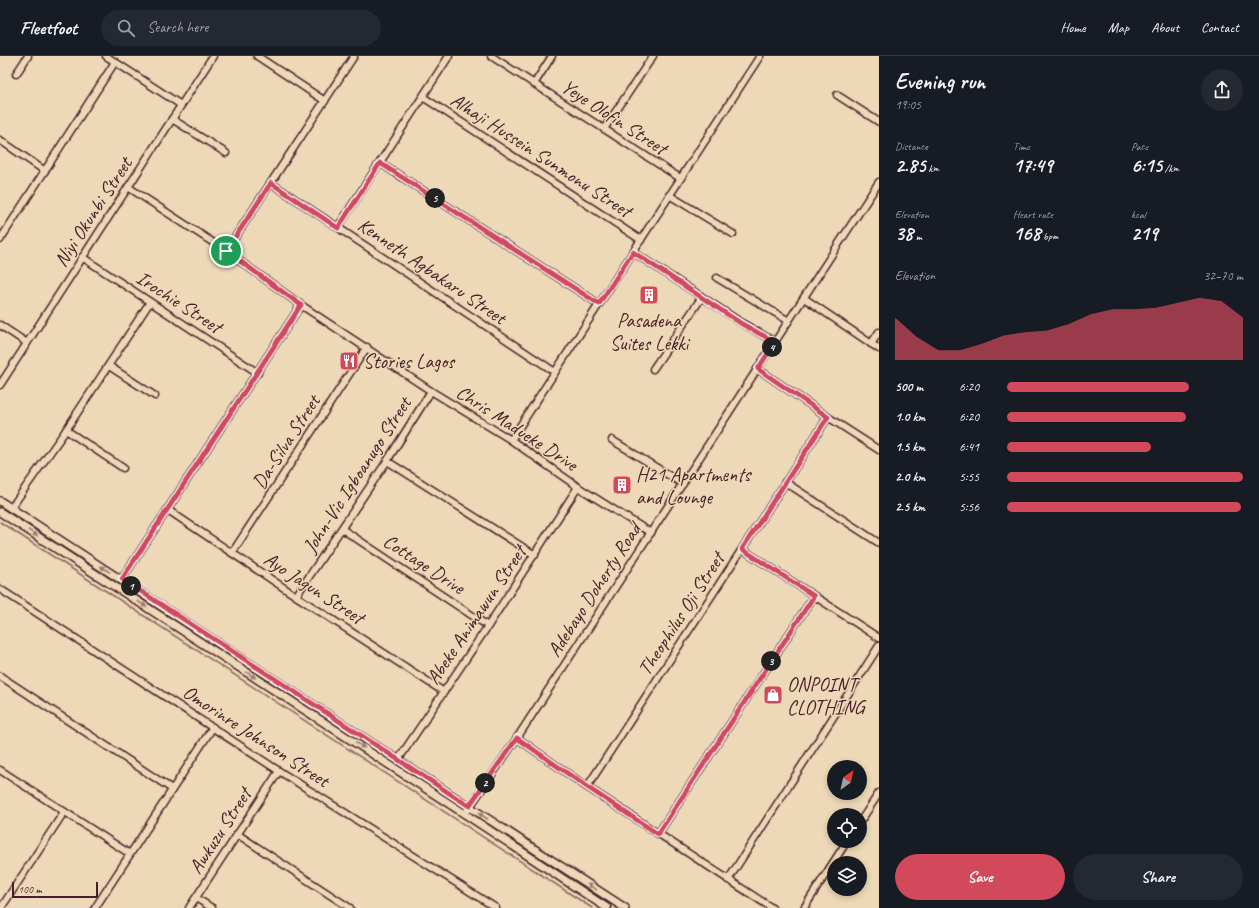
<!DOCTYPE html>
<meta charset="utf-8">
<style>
body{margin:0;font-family:Caveat,sans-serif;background:#242831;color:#f1f3f6;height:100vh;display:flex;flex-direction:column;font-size:15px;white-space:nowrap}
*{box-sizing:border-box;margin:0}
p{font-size:13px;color:#9ea1a6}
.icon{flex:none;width:22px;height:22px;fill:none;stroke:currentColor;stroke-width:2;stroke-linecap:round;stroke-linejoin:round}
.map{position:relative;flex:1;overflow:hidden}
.side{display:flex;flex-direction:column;background:#171b24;width:380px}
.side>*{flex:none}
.needle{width:26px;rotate:33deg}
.fabs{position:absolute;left:827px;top:704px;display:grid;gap:8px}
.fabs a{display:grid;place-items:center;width:40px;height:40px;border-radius:50%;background:#171b24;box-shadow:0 2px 6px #0003;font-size:20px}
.scale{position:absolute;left:12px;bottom:10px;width:86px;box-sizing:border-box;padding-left:4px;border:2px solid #4a1f2b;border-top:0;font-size:11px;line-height:14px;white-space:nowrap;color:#4a1f2b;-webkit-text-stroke:3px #edd9b7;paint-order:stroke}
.pin{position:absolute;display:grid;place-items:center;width:34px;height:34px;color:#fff;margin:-17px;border:2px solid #fff;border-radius:50%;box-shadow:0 1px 4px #0007}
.km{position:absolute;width:20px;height:20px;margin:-10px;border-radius:50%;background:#222;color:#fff;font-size:11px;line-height:20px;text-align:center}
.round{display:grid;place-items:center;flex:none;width:42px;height:42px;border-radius:21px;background:#242831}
.head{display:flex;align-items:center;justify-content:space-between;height:68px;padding:0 16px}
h1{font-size:22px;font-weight:700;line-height:30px}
.metrics{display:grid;grid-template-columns:repeat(3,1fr);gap:6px;height:68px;padding:4px 16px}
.metrics div{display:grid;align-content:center}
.metrics b{font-size:20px;font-weight:700}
.metrics small{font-size:11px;font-weight:400}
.metrics p{font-size:11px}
.chart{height:112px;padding:8px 16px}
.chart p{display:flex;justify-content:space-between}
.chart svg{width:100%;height:72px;margin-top:4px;fill:#d1495b;opacity:.7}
.primary-button{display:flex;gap:8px;margin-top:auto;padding:8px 16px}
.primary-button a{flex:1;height:46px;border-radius:24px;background:#d1495b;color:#fff;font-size:16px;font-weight:700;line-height:46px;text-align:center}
.primary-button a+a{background:#242831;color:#f1f3f6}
ul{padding:0 16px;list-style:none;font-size:13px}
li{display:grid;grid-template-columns:64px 48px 1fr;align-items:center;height:30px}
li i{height:10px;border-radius:5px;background:#d1495b}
header{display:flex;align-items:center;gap:24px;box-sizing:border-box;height:56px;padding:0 20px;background:#171b24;border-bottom:1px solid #363941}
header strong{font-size:19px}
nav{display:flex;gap:22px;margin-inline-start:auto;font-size:14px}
.search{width:280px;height:36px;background:#242831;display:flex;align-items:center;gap:10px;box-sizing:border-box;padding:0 14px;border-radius:22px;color:#9ea1a6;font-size:15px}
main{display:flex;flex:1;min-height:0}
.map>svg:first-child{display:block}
</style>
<header>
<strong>Fleetfoot</strong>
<div class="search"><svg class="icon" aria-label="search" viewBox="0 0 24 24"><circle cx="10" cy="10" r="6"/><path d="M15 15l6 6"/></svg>Search here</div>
<nav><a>Home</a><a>Map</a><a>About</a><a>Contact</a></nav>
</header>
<main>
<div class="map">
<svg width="879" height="852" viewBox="0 0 879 852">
<rect width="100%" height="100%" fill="#edd9b7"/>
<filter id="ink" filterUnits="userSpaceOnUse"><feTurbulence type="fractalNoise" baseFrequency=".025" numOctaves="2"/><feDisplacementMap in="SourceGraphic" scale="8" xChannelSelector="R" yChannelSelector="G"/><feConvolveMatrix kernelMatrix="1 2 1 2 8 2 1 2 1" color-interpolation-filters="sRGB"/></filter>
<g filter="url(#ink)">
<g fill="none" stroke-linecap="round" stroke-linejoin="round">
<polyline stroke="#886560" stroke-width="1.5" points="0,466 592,852"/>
<g stroke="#4a1f2b" stroke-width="9">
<g id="minor">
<polyline points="106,0 181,49"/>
<polyline points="257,0 325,45"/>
<polyline points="491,0 680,122"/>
<polyline points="16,18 28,0"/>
<polyline points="534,28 552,0"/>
<polyline points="837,39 879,66"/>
<polyline points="423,41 641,184"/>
<polyline points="172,63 226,97"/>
<polyline points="604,73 653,0"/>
<polyline points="0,84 45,115"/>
<polyline points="380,107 599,248"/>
<polyline points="271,127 555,316"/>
<polyline points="128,131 226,195 301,249 431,335 511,384 578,431 651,477"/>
<polyline points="669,139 733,178"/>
<polyline points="338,171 449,0"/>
<polyline points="0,184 115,6"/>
<polyline points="226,195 354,0"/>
<polyline points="633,196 742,267 775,286"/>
<polyline points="82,201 258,317"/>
<polyline points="717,222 789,265"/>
<polyline points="804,242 879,293"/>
<polyline points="0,269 27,287"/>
<polyline points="871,288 879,276"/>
<polyline points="109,310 155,340"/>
<polyline points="653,313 702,241"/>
<polyline points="758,313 828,361 879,394"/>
<polyline points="0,329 213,0"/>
<polyline points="66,374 123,412"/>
<polyline points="511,384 760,0"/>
<polyline points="612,384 683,428"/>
<polyline points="387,405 535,499"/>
<polyline points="785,426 879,487"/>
<polyline points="11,452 66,374 150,246"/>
<polyline points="168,454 296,540 444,636"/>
<polyline points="342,473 488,570"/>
<polyline points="742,493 879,582"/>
<polyline points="232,497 367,291"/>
<polyline points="122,523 301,249"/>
<polyline points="0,533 279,715 496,852"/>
<polyline points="296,540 387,405 431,335"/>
<polyline points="0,620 172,733"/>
<polyline points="517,682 587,731 772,852"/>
<polyline points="398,704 488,570 578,431"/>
<polyline points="0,714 130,798"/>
<polyline points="587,731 828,361"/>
<polyline points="465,758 517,682 879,126"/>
<polyline points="860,766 879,737"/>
<polyline points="237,778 350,852"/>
<polyline points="658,778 814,540"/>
<polyline points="728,824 879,590"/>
<polyline points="196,842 212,852"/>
<polyline points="1,852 64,756"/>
<polyline points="95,852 213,671"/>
<polyline points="189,852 279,715"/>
<polyline points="804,852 847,785"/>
</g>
</g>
<g stroke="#4a1f2b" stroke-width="10">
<g id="major">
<polyline points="0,445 625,852"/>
<polyline points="0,456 465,758 607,852"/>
</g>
</g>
<use href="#minor" stroke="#edd9b7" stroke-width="6"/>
<use href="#major" stroke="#edd9b7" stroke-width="7"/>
</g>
<defs><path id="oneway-solid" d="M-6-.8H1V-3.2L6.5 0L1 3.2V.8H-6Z"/></defs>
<g fill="#9c7c71">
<use href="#oneway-solid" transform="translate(33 477) rotate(33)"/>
<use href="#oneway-solid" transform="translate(105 513) rotate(-147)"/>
<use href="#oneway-solid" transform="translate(142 548) rotate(33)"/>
<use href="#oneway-solid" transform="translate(251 619) rotate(33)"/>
<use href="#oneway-solid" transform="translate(360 689) rotate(33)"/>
<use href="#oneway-solid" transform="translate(483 760) rotate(-147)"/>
<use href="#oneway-solid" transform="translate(592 831) rotate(-147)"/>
</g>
</g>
<g fill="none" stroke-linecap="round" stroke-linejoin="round" filter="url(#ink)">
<g stroke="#fff" stroke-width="8">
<polygon id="route" points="380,107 599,248 633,196 742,268 775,286 758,313 828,361 742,493 814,540 658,778 587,731 517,682 469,750 122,523 301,249 226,195 271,127 338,172"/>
</g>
<use href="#route" stroke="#d1495b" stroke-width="5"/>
</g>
<defs>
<g id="building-square" transform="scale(1)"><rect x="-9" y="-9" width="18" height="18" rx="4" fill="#d1495b" stroke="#edd9b7"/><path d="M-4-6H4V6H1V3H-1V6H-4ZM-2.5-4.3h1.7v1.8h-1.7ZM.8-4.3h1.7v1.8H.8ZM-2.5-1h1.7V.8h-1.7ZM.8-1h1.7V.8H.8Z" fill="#fff"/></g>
<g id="restaurant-square" transform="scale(1)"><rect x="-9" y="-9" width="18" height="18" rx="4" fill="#d1495b" stroke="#edd9b7"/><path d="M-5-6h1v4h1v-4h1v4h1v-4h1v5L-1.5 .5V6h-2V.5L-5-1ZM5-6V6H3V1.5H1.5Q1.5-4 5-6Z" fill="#fff"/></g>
<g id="shop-square" transform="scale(1)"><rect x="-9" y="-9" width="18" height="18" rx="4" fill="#d1495b" stroke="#edd9b7"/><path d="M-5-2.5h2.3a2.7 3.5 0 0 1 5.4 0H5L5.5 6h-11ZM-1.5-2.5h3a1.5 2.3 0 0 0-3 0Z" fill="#fff"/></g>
</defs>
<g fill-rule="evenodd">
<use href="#building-square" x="649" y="239"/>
<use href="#restaurant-square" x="349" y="305"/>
<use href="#building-square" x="622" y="429"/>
<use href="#shop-square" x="773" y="639"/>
</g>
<g text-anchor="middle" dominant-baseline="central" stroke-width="3" stroke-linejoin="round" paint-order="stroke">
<g font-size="20" fill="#4a1f2b" stroke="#edd9b7">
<text transform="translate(614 61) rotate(33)">Yeye Olofin Street</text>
<text transform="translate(541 99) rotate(33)">Alhaji Hussein Sunmonu Street</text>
<text transform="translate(93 156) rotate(-57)">Niyi Okunbi Street</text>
<text transform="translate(432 215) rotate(34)">Kenneth Agbakaru Street</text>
<text transform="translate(179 246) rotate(33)">Irochie Street</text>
<text transform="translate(517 372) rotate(33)">Chris Madueke Drive</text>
<text transform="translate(286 386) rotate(-57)">Da-Silva Street</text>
<text transform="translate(357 419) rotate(-57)">John-Vic Igboanugo Street</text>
<text transform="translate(424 508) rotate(33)">Cottage Drive</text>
<text transform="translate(314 532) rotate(33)">Ayo Jagun Street</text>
<text transform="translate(594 534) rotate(-57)">Adebayo Doherty Road</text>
<text transform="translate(681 558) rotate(-57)">Theophilus Oji Street</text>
<text transform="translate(476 559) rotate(-56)">Abeke Animawun Street</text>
<text transform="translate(256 680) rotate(33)">Omorinre Johnson Street</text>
<text transform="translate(220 775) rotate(-57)">Awkuzu Street</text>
</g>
<g font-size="20" fill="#4a1f2b" stroke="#edd9b7" text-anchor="start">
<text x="649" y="264" text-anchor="middle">Pasadena<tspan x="649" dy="23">Suites Lekki</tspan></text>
<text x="363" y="305">Stories Lagos</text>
<text x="636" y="418">H21 Apartments<tspan x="636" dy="23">and Lounge</tspan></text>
<text x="787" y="628">ONPOINT<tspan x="787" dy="23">CLOTHING</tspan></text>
</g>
</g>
</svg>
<div class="fabs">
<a><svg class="needle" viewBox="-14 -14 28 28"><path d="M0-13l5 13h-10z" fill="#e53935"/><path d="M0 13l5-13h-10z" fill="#9ea1a6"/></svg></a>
<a><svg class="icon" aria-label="locate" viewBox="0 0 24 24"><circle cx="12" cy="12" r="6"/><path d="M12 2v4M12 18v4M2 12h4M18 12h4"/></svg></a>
<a><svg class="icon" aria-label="layers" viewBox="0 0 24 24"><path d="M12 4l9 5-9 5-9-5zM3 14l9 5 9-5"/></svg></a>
</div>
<div class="scale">100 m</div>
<div class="pin" style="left:226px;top:195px;background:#1e9e55"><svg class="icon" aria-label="arrive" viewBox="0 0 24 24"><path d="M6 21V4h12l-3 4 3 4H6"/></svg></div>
<b class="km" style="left:131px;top:530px">1</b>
<b class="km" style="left:485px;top:727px">2</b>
<b class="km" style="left:771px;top:605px">3</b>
<b class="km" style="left:772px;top:291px">4</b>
<b class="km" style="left:435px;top:142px">5</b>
</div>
<section class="side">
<div class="head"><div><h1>Evening run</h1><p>19:05</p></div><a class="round"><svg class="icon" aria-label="share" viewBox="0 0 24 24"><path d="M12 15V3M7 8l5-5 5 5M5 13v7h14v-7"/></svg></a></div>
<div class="metrics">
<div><p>Distance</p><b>2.85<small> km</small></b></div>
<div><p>Time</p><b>17:49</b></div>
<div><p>Pace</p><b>6:15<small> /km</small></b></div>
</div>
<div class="metrics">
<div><p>Elevation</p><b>38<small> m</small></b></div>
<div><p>Heart rate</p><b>168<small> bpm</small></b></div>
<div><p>kcal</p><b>219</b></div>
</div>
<div class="chart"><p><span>Elevation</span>32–70 m</p>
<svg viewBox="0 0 160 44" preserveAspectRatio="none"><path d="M0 44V18L10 30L20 38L30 38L40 34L50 29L60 27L70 26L80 22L90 16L100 13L110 13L120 12L130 9L140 6L150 8L160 18V44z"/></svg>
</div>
<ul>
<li><b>500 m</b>6:20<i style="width:77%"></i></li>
<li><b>1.0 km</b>6:20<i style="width:76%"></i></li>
<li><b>1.5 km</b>6:41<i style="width:61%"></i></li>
<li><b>2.0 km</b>5:55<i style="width:100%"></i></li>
<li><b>2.5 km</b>5:56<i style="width:99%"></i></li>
</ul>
<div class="primary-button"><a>Save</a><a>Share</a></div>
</section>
</main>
